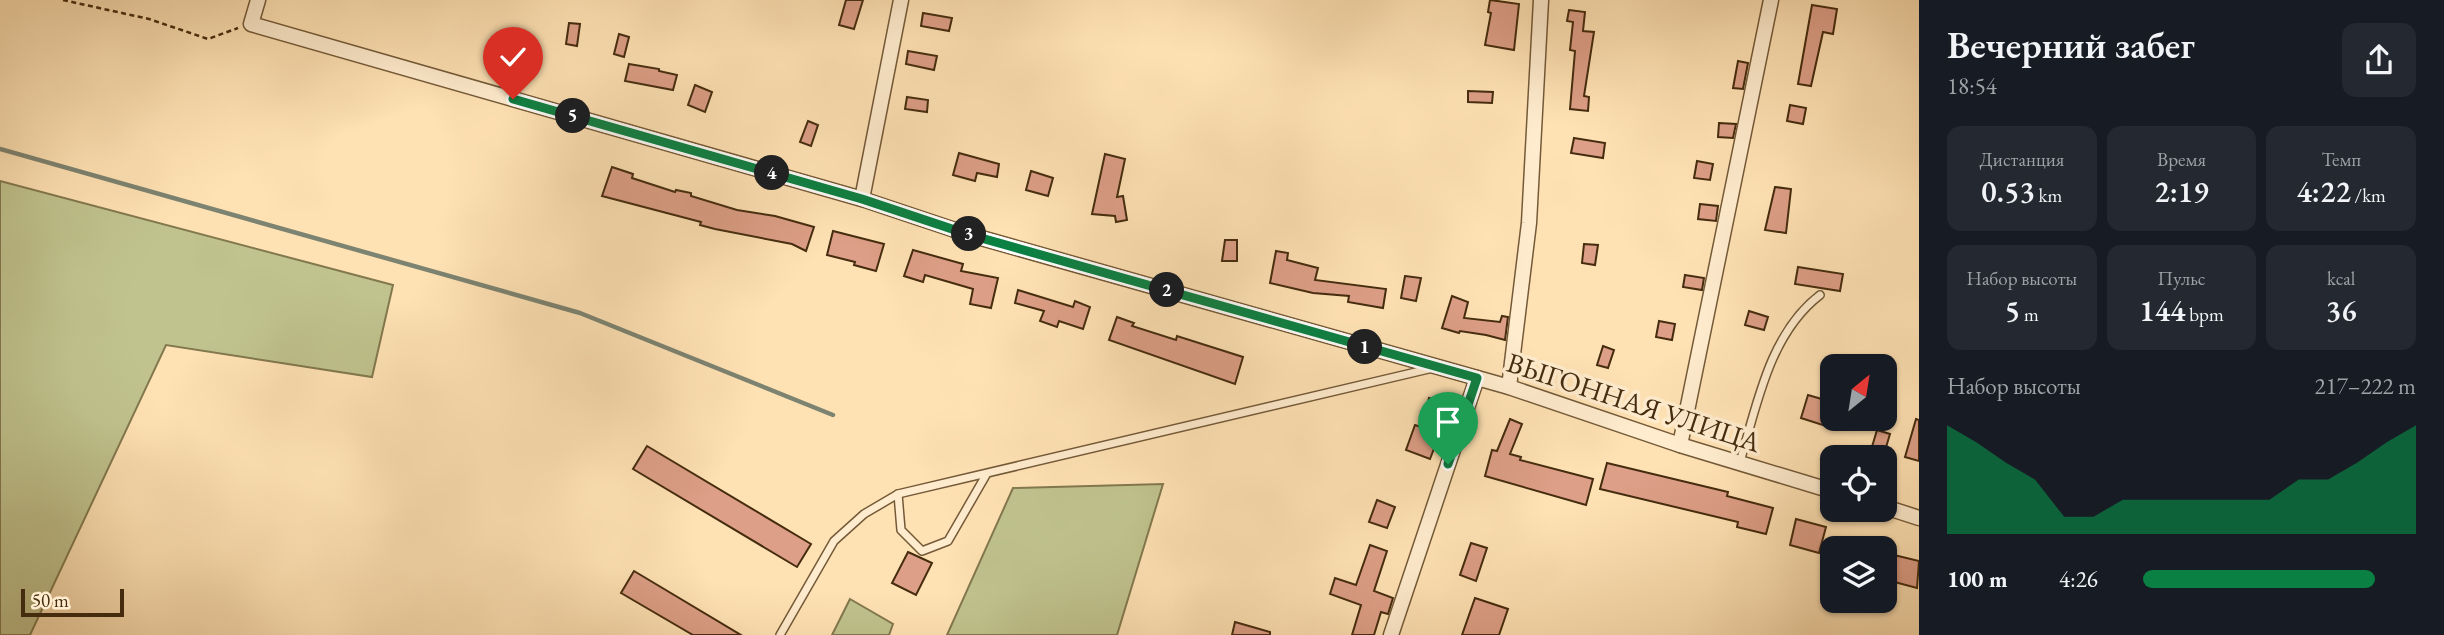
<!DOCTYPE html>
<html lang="ru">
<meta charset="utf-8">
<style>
body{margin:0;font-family:"EB Garamond",serif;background:#242831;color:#f1f3f6;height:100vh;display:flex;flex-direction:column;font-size:26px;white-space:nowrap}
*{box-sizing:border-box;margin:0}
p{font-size:23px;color:#9ea1a6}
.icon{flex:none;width:38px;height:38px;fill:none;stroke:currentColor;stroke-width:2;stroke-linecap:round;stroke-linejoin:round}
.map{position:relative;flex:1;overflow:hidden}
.details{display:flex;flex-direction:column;background:#171b24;width:525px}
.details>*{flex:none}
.needle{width:46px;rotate:30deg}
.tools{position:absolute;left:1820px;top:354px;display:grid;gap:14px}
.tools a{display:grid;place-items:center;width:77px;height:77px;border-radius:14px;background:#171b24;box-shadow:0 2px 5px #0004;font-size:35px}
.scale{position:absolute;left:21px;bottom:18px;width:103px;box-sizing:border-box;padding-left:7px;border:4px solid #452c0f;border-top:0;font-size:19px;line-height:24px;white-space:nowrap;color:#452c0f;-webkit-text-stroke:5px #ffecce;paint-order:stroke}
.pin{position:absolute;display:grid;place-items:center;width:60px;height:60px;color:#fff;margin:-72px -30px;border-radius:50% 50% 50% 0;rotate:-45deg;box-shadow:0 0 7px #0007}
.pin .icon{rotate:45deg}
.km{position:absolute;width:35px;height:35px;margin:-18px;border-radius:50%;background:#222;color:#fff;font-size:19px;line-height:35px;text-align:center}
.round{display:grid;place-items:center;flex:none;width:74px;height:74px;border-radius:14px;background:#242831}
.headline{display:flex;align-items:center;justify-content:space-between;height:119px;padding:0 28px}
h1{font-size:38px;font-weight:600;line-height:52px}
.figures{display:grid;grid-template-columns:repeat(3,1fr);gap:10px;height:119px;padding:7px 28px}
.figures div{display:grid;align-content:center;border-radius:14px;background:#242831;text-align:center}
.figures b{font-size:30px;font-weight:600}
.figures small{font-size:19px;font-weight:400}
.figures p{font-size:19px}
.chart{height:196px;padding:14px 28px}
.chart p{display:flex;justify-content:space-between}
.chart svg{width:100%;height:126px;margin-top:7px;fill:#0b8043;opacity:.7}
ul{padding:0 28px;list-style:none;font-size:23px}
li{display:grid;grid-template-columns:112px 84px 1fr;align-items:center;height:52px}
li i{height:18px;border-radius:9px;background:#0b8043}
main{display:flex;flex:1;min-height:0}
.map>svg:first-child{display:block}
</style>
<main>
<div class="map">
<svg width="1919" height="635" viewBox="0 0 1919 635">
<rect width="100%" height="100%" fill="#ffe2b4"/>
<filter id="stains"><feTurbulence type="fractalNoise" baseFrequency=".00286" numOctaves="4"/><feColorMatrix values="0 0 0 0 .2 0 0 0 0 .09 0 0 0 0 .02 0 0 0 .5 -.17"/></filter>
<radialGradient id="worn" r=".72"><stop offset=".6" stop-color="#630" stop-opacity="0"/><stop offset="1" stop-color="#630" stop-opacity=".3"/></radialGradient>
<g fill="#c0c38e" stroke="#82784e" stroke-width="2">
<polygon points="0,181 393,285 372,377 166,345 30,635 0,635"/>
<polygon points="1163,484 1117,635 947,635 1013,488"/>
<polygon points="850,599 893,624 889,635 832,635"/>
</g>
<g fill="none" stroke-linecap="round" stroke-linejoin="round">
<polyline stroke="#7c8371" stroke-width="4.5" points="0,149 580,313 833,415"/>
</g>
<g fill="#dd9f87" stroke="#452c0f" stroke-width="2">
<polygon points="846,0 863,0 854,29 839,25"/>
<polygon points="1490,0 1519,4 1514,50 1485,45 1491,13 1488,12"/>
<polygon points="1812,5 1837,9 1833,34 1823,32 1811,86 1798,84"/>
<polygon points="1569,10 1585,12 1583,31 1594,32 1584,96 1589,97 1588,111 1570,109 1575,51 1570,50 1573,22 1567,21"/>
<polygon points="923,13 952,18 949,31 921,26"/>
<polygon points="569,23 580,24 577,46 566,44"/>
<polygon points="619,34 629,37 624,57 614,54"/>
<polygon points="908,51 937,56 934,70 906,64"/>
<polygon points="1738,61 1748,63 1743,89 1733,88"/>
<polygon points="629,64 659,69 659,71 677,75 673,90 625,81"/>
<polygon points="695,85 712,92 705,112 688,105"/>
<polygon points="1468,91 1493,92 1492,103 1468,102"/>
<polygon points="907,97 928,100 927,112 905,109"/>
<polygon points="1790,105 1806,108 1803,124 1787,121"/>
<polygon points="808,121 818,125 811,146 800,142"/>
<polygon points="1719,123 1736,124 1733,138 1718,137"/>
<polygon points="1574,138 1605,143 1603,158 1571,153"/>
<polygon points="959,153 999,164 997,177 977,173 975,181 953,175"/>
<polygon points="1105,154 1125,159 1117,197 1123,196 1127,220 1116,222 1115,216 1092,214"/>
<polygon points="1697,161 1713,164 1710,180 1694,178"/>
<polygon points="612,167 633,174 632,178 675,192 676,190 691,193 691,196 737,210 775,216 814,227 806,251 792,244 715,229 700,225 701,222 602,196"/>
<polygon points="1031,171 1053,178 1048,196 1026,190"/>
<polygon points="1775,187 1791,189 1786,233 1765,230"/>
<polygon points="1700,204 1718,206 1716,221 1698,219"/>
<polygon points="833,231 884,244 876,271 854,265 855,262 827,255"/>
<polygon points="1225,240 1237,240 1237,261 1222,261"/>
<polygon points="1584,244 1598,245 1595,265 1582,263"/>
<polygon points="913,250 963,264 961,271 998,278 991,308 970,304 973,289 925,275 923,282 904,276"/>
<polygon points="1276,251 1288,253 1287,260 1318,268 1315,280 1386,289 1383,308 1348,302 1349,296 1313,293 1270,283"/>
<polygon points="1798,267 1843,274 1840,291 1795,284"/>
<polygon points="1685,275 1704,278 1702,290 1683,287"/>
<polygon points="1405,276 1421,278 1416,301 1401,298"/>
<polygon points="1018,290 1073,307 1075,301 1090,307 1083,329 1059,321 1057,327 1040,321 1044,311 1015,303"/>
<polygon points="1452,296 1468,302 1464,318 1500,322 1502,316 1508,317 1505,340 1486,335 1460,331 1459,333 1442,328"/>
<polygon points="1749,311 1768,317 1764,330 1745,325"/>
<polygon points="1117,317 1134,323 1132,326 1176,340 1177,336 1243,357 1235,384 1109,340"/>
<polygon points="1659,321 1675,324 1672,340 1656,337"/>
<polygon points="1603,346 1614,350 1608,368 1597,365"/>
<polygon points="1808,395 1832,402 1832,428 1801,418"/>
<polygon points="1429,398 1451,404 1430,459 1406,450 1415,425 1421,427"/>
<polygon points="1510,419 1522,424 1510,454 1521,457 1520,460 1593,479 1586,505 1485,476 1492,450 1497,451"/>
<polygon points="1916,419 1919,420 1919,461 1905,457"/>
<polygon points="1877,430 1890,434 1884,454 1871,450"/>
<polygon points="647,446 811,544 797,567 633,469"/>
<polygon points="1607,463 1728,492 1727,496 1773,508 1766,534 1737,527 1738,522 1600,489"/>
<polygon points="1377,500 1395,507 1387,528 1369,522"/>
<polygon points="1796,519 1826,527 1819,553 1790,545"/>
<polygon points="1471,543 1487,548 1476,581 1460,575"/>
<polygon points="1370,545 1387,551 1374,591 1393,598 1388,614 1381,612 1374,635 1352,635 1361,605 1330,594 1335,578 1356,585"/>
<polygon points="908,552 932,563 916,595 892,583"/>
<polygon points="1894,555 1919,561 1917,588 1887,580"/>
<polygon points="634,571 741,635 693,635 621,593"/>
<polygon points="1475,598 1508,609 1499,635 1462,635"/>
<polygon points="1235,622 1270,632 1270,635 1232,635"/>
</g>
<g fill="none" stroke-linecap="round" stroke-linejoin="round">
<g stroke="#745a38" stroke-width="10">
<g id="service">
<path d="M 1740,462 C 1757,404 1770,333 1820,295"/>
<polyline points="898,494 901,530 922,551 948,541 986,475"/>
<polyline points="780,635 834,541 864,514 898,494 1433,368"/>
</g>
</g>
<g stroke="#745a38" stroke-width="17">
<g id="minor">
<polyline points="258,0 251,24 862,199 967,234 1509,387 1680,445 1832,491"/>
<polyline points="862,199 901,0"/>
<polyline points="1509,387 1529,223 1541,0"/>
<polyline points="1680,445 1771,0"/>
<polyline points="1885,507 1919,518"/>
<polyline points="1391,635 1477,378"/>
</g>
</g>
<polyline stroke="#452c0f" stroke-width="2.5" stroke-dasharray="5 3.5" stroke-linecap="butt" points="63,0 149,19 208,39 238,28"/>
<use href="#service" stroke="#ffecce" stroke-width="7"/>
<use href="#minor" stroke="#ffecce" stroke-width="14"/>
</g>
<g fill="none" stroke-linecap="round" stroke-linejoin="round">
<g stroke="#fff" stroke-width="14">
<polyline id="route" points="513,99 862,199 967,234 1477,378 1448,464"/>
</g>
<use href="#route" stroke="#0b8043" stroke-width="9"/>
</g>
<g text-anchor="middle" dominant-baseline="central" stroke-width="7" stroke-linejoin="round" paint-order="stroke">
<g font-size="28" fill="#452c0f" stroke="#ffecce">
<text transform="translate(1634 402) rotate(18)">ВЫГОННАЯ УЛИЦА</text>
</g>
</g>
<rect width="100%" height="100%" filter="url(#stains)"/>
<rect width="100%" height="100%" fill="url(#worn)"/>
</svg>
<div class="tools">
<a><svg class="needle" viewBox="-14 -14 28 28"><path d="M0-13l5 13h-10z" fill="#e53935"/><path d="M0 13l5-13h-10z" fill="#9ea1a6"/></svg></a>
<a><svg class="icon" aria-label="locate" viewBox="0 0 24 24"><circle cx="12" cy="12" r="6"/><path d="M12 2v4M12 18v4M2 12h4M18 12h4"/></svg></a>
<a><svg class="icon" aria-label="layers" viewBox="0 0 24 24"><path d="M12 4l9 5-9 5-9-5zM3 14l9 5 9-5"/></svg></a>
</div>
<div class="scale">50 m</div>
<div class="pin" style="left:1448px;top:464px;background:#1e9e55"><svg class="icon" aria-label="arrive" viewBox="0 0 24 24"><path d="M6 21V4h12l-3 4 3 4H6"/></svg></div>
<div class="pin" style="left:513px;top:99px;background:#d93025"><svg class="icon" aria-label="check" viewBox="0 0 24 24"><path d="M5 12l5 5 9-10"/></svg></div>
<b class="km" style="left:1365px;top:347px">1</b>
<b class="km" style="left:1167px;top:290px">2</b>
<b class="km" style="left:969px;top:234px">3</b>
<b class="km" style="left:772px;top:173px">4</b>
<b class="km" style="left:573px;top:116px">5</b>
</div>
<section class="details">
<div class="headline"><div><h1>Вечерний забег</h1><p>18:54</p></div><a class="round"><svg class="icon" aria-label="share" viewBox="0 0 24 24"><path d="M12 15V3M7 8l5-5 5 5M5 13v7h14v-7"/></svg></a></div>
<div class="figures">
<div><p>Дистанция</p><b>0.53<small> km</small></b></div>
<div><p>Время</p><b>2:19</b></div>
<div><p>Темп</p><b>4:22<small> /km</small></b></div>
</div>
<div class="figures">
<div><p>Набор высоты</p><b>5<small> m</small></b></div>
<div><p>Пульс</p><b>144<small> bpm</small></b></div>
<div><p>kcal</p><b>36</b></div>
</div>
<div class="chart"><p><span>Набор высоты</span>217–222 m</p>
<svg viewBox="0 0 160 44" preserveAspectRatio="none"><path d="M0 44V6L10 12L20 19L30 25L40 38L50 38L60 32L70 32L80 32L90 32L100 32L110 32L120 25L130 25L140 19L150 12L160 6V44z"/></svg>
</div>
<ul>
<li><b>100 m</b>4:26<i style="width:85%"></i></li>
</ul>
</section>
</main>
